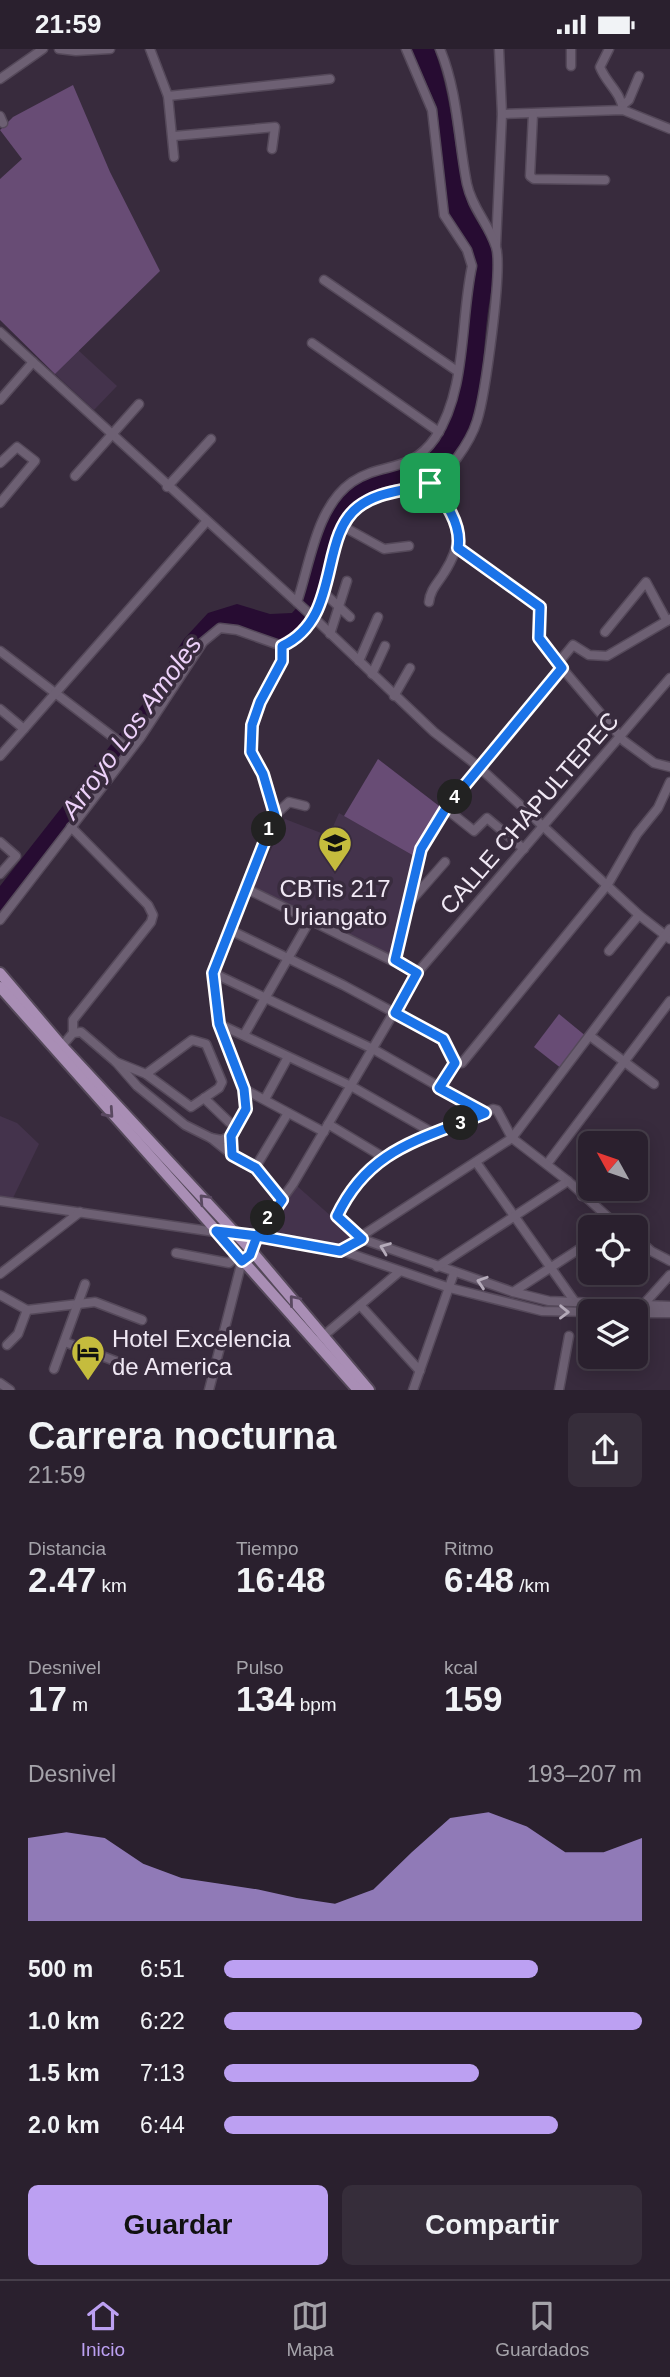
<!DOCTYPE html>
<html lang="es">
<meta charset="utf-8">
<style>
body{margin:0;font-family:Helvetica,sans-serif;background:#362d3a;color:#f1f3f6;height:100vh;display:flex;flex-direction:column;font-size:26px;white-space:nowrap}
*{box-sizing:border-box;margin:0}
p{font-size:23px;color:#a5a3aa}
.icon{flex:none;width:38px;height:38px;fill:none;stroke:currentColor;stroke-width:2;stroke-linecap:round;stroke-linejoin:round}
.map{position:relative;height:1341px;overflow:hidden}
.panel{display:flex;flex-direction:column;background:#2a202e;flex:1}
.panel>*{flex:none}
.needle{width:46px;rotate:310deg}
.tools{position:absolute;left:578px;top:1082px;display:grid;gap:14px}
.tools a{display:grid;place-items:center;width:70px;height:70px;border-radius:10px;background:#2a202e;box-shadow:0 4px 18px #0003,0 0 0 2px #463e4a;font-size:35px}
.pin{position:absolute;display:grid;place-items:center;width:60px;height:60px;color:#fff;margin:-30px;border-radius:14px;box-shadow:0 4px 10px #0006}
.km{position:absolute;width:35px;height:35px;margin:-18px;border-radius:50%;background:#222;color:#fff;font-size:19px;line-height:35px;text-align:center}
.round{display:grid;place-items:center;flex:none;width:74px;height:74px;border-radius:10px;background:#362d3a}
.head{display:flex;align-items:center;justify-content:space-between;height:119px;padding:0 28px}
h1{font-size:38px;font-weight:600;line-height:52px}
.figures{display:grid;grid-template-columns:repeat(3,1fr);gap:10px;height:119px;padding:7px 28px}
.figures div{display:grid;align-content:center}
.figures b{font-size:35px;font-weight:600}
.figures small{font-size:19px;font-weight:400}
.figures p{font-size:19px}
.chart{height:196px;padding:14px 28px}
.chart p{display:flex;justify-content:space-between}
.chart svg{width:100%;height:126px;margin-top:7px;fill:#bca0f2;opacity:.7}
.cta{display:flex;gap:14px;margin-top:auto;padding:14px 28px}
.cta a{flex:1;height:80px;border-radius:10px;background:#bca0f2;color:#111;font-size:28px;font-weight:600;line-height:80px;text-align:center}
.cta a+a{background:#362d3a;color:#f1f3f6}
ul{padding:0 28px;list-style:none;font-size:23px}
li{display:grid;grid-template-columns:112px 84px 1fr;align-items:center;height:52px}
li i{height:18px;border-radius:9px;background:#bca0f2}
.status{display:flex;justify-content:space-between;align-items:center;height:49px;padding:0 35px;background:#2a202e;direction:ltr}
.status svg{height:19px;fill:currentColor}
.dock{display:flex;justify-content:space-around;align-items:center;height:98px;border-top:2px solid #463e4a;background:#2a202e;font-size:19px;color:#a5a3aa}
.dock a{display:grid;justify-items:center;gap:4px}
.dock .on{color:#bca0f2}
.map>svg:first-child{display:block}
</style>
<div class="status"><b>21:59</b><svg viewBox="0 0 49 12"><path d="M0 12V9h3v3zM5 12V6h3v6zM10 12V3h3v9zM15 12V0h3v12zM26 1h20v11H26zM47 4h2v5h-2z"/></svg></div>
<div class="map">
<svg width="670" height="1341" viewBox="0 0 670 1341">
<rect width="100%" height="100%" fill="#382b3d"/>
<g fill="#44334c">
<polygon points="78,301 117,337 94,361 55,325"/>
<polygon points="339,764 414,807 394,909 252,842 285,770 329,787"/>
<polygon points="0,1067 17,1074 39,1095 13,1149 0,1148"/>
<polygon points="297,1137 332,1168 357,1189 341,1199 264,1182"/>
</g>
<g fill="#684c75">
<polygon points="73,36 110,123 160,222 55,325 0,271 0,130 22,110 0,81 13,68"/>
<polygon points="378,710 443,760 414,807 344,767"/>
<polygon points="559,965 587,988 562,1020 534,998"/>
</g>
<path fill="#270c32" d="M 411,0 L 434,0 C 453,49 453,99 466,149 C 471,168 487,183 492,201 C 497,222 489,249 487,270 C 482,309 483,377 456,408 C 450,415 437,427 428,431 C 404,442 374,438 354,459 C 335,479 319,594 281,594 C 262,593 238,581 220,576 L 210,581 L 158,657 L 0,870 L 0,837 L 142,656 L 184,590 L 208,564 L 237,555 L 270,565 L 292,564 L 300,555 C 312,519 317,469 346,442 C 382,407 412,439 445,378 L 473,221 L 449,174 L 437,58 Z"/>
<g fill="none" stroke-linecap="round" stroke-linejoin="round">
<g stroke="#55495a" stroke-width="11">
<g id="minor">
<polyline points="59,0 76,2 110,0"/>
<polyline points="150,0 168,47 174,108"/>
<polyline points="571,0 571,17"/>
<path d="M 609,0 L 600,18 C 606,34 621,43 623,61"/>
<polyline points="0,30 43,0"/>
<polyline points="168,47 330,30"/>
<polyline points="623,56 629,51 639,27"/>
<polyline points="502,65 623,61 670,80"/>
<polyline points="533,65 530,127 534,130 605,131"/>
<polyline points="0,67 3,74"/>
<polyline points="174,87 275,78 272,100"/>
<polyline points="496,196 502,65 499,0"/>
<polyline points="324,231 457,322"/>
<polyline points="0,283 312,567 434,683 479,718 639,866 670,890"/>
<polyline points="312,294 439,383"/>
<polyline points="0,351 33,313"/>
<polyline points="0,414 17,398 35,412 0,454"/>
<polyline points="75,427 139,355"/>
<polyline points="167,438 211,390"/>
<polyline points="344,478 384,500 409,497"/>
<polyline points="458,499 540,558 539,588 562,619 624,692 654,714 670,718"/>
<polyline points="323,543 350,568"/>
<path d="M 297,553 C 310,515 316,458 352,433 C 383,412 410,425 435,389 C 467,341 460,272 472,217 L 467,201 L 444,166 L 432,61 L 406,0"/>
<path d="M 429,553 C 430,541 438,534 444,524 C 469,485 457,467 430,434"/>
<polyline points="605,583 646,533 667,572"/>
<polyline points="330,585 347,532"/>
<polyline points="0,602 130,701"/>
<polyline points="359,612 378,568"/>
<polyline points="559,613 573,596 589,606 607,607 670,570"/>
<polyline points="372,625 385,597"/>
<polyline points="394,647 410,619"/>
<polyline points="0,660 24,680"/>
<polyline points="0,707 206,473"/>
<polyline points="445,759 474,782 487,769 524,800"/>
<polyline points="275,766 289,753 305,757"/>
<polyline points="71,778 148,856 153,866 151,873 73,971 73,984"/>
<polyline points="0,793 16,807 0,825"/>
<polyline points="245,839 417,924"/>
<polyline points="410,853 445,813"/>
<path d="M 0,871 L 140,689 L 203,593 L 220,579 L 237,581 L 282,597 C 339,571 318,499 355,460 C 384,430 423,452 457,409 C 465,398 473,385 477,372 C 485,347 503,219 496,198 C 489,175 472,159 467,135 C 458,90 458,43 440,0"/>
<polyline points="230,881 343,936 443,990 455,1014"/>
<polyline points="609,902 639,866"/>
<polyline points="395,911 421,800 445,759 562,619"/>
<polyline points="213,924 373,1000 485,1064"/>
<polyline points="219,975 351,1037 435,1085"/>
<polyline points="244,986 310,871"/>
<polyline points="590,987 654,1035"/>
<polyline points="62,997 73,984 81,983 116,1013 137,1037 185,1076 211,1089 241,1113 255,1119 282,1151"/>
<polyline points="116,1013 146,1025 191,1058 219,1039 222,1033 206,995 192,991 146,1025"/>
<polyline points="455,1014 462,1014 608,835 637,785 658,759 670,733"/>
<polyline points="439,1039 455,1014"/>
<polyline points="244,1040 324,1083"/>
<polyline points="204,1049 229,1073"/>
<polyline points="265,1050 288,1008"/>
<polyline points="328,1075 383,1108"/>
<polyline points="211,1089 221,1091 231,1087 246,1060 244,1040 219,975 213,924 275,766 263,725 251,703 252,676 260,653 282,612 282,597"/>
<polyline points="476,1113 575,1253"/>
<polyline points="547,1115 670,952"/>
<polyline points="255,1119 288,1064"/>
<polyline points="582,1147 590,1136"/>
<polyline points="0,1152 340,1201 450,1239 542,1262 590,1263"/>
<path d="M 614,1177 L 609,1169 L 568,1132 L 512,1089 L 497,1061 L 493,1060 C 427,1090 372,1097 337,1167 L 362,1190 L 513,1243 L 549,1252 L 670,1257"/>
<polyline points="635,1188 651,1202 670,1212"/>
<polyline points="250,1200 261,1179 293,1135 417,924 670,629"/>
<polyline points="340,1201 512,1089 670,880"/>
<polyline points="176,1204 229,1214 237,1207"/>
<polyline points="437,1218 568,1132"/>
<polyline points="0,1225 80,1163"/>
<polyline points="513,1243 590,1193"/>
<polyline points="0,1246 27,1261 95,1253 142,1271"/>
<polyline points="360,1256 420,1322"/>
<polyline points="643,1256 670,1226"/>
<polyline points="635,1264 670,1264"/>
<polyline points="321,1289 399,1223"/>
<polyline points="65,1293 123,1315"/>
<polyline points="7,1296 18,1285 27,1261"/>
<polyline points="54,1320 85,1235"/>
<polyline points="0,1334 10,1341"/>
<polyline points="209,1341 242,1212"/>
<polyline points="413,1341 454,1224"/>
<polyline points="559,1341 569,1287"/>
</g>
</g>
<g stroke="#55495a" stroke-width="14">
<g id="major">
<polyline points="0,924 62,997 250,1200 369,1341"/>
<polyline points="0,938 358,1341"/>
</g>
</g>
<use href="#minor" stroke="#6d6073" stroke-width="8"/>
<use href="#major" stroke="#a98eb5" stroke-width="10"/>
</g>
<defs><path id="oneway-chevron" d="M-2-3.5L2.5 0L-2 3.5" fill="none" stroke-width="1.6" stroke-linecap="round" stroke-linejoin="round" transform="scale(1.75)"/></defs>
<g stroke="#5a4961">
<use href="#oneway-chevron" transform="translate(109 1064) rotate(48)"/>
<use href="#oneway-chevron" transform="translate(204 1150) rotate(-133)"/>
<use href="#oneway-chevron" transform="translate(294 1251) rotate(-130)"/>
</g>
<g stroke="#b5abba">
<use href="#oneway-chevron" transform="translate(385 1199) rotate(-159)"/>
<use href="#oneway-chevron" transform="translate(482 1233) rotate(-162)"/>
<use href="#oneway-chevron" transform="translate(564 1263) rotate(1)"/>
</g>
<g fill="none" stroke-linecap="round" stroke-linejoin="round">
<g stroke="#fff" stroke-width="14">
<path id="route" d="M 430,434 C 405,443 380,441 358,458 C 318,489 342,569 282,597 L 282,612 L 260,653 L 252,676 L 251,703 L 263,725 L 275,766 L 213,924 L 219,975 L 244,1040 L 246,1060 L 231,1087 L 232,1106 L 256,1119 L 282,1151 L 257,1187 L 216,1182 L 242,1212 L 250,1206 L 257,1187 L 340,1202 L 362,1190 L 337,1167 C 369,1099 421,1091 485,1064 L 439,1039 L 455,1014 L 443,990 L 395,964 L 417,924 L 395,911 L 421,800 L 446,759 L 562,619 L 539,589 L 540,558 L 458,499 C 462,475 445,452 430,434"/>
</g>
<use href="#route" stroke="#1a73e8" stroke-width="9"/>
</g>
<defs>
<g id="school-pin" transform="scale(1.75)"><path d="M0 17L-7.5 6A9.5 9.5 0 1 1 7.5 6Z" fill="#c5bc3d" stroke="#382b3d"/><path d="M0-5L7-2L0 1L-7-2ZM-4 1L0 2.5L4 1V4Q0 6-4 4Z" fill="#111"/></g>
<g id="hotel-pin" transform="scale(1.75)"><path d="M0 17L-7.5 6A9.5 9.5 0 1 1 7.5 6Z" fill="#c5bc3d" stroke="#382b3d"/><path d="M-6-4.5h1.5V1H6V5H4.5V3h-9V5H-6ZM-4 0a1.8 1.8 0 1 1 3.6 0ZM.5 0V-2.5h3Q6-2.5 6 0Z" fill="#111"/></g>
</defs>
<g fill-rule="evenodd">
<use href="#school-pin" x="335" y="794"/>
<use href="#hotel-pin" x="88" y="1303"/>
</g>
<g text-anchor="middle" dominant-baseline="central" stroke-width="7" stroke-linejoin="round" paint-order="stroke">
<g font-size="24" fill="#f0e8f4" stroke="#382b3d">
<text transform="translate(529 764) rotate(-49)">CALLE CHAPULTEPEC</text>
</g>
<g font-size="24" fill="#f0e8f4" stroke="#382b3d">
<text x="335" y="839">CBTis 217<tspan x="335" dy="28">Uriangato</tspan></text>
<text x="112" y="1289" text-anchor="start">Hotel Excelencia<tspan x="112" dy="28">de America</tspan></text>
</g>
<g font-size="26" font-style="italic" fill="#edd1fa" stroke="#382b3d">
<text transform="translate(131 678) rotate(-54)">Arroyo Los Amoles</text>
</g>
</g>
</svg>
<div class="tools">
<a><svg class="needle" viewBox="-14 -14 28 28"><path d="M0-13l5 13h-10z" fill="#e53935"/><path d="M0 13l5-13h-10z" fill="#a5a3aa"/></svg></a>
<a><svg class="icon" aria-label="locate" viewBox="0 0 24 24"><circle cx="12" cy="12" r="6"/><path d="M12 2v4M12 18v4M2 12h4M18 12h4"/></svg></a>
<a><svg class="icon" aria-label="layers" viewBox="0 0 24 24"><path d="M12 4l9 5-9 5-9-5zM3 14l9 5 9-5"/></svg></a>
</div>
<div class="pin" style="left:430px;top:434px;background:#1e9e55"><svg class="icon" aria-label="arrive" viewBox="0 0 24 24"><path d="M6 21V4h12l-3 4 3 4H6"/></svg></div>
<b class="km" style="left:269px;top:780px">1</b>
<b class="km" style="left:268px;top:1169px">2</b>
<b class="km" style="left:461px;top:1074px">3</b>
<b class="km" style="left:455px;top:748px">4</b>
</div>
<section class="panel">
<div class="head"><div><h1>Carrera nocturna</h1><p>21:59</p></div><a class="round"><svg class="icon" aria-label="share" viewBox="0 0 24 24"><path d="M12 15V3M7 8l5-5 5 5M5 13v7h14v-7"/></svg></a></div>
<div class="figures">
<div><p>Distancia</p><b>2.47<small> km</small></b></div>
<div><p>Tiempo</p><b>16:48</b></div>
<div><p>Ritmo</p><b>6:48<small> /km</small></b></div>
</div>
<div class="figures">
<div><p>Desnivel</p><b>17<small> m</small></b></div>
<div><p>Pulso</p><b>134<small> bpm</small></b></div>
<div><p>kcal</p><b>159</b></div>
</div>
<div class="chart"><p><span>Desnivel</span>193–207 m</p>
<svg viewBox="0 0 160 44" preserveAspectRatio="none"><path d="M0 44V15L10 13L20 15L30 24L40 29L50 31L60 33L70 36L80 38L90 33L100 20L110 8L120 6L130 11L140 20L150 20L160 15V44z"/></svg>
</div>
<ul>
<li><b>500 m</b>6:51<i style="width:75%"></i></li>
<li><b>1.0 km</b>6:22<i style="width:100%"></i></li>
<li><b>1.5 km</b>7:13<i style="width:61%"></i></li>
<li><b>2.0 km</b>6:44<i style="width:80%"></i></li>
</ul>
<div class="cta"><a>Guardar</a><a>Compartir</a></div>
</section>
<nav class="dock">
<a class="on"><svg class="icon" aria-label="home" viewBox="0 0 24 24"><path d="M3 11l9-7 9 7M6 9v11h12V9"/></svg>Inicio</a>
<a><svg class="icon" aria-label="map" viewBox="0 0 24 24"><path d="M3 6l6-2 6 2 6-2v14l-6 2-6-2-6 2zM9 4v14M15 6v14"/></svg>Mapa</a>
<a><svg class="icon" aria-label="saved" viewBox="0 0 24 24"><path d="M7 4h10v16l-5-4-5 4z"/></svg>Guardados</a>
</nav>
